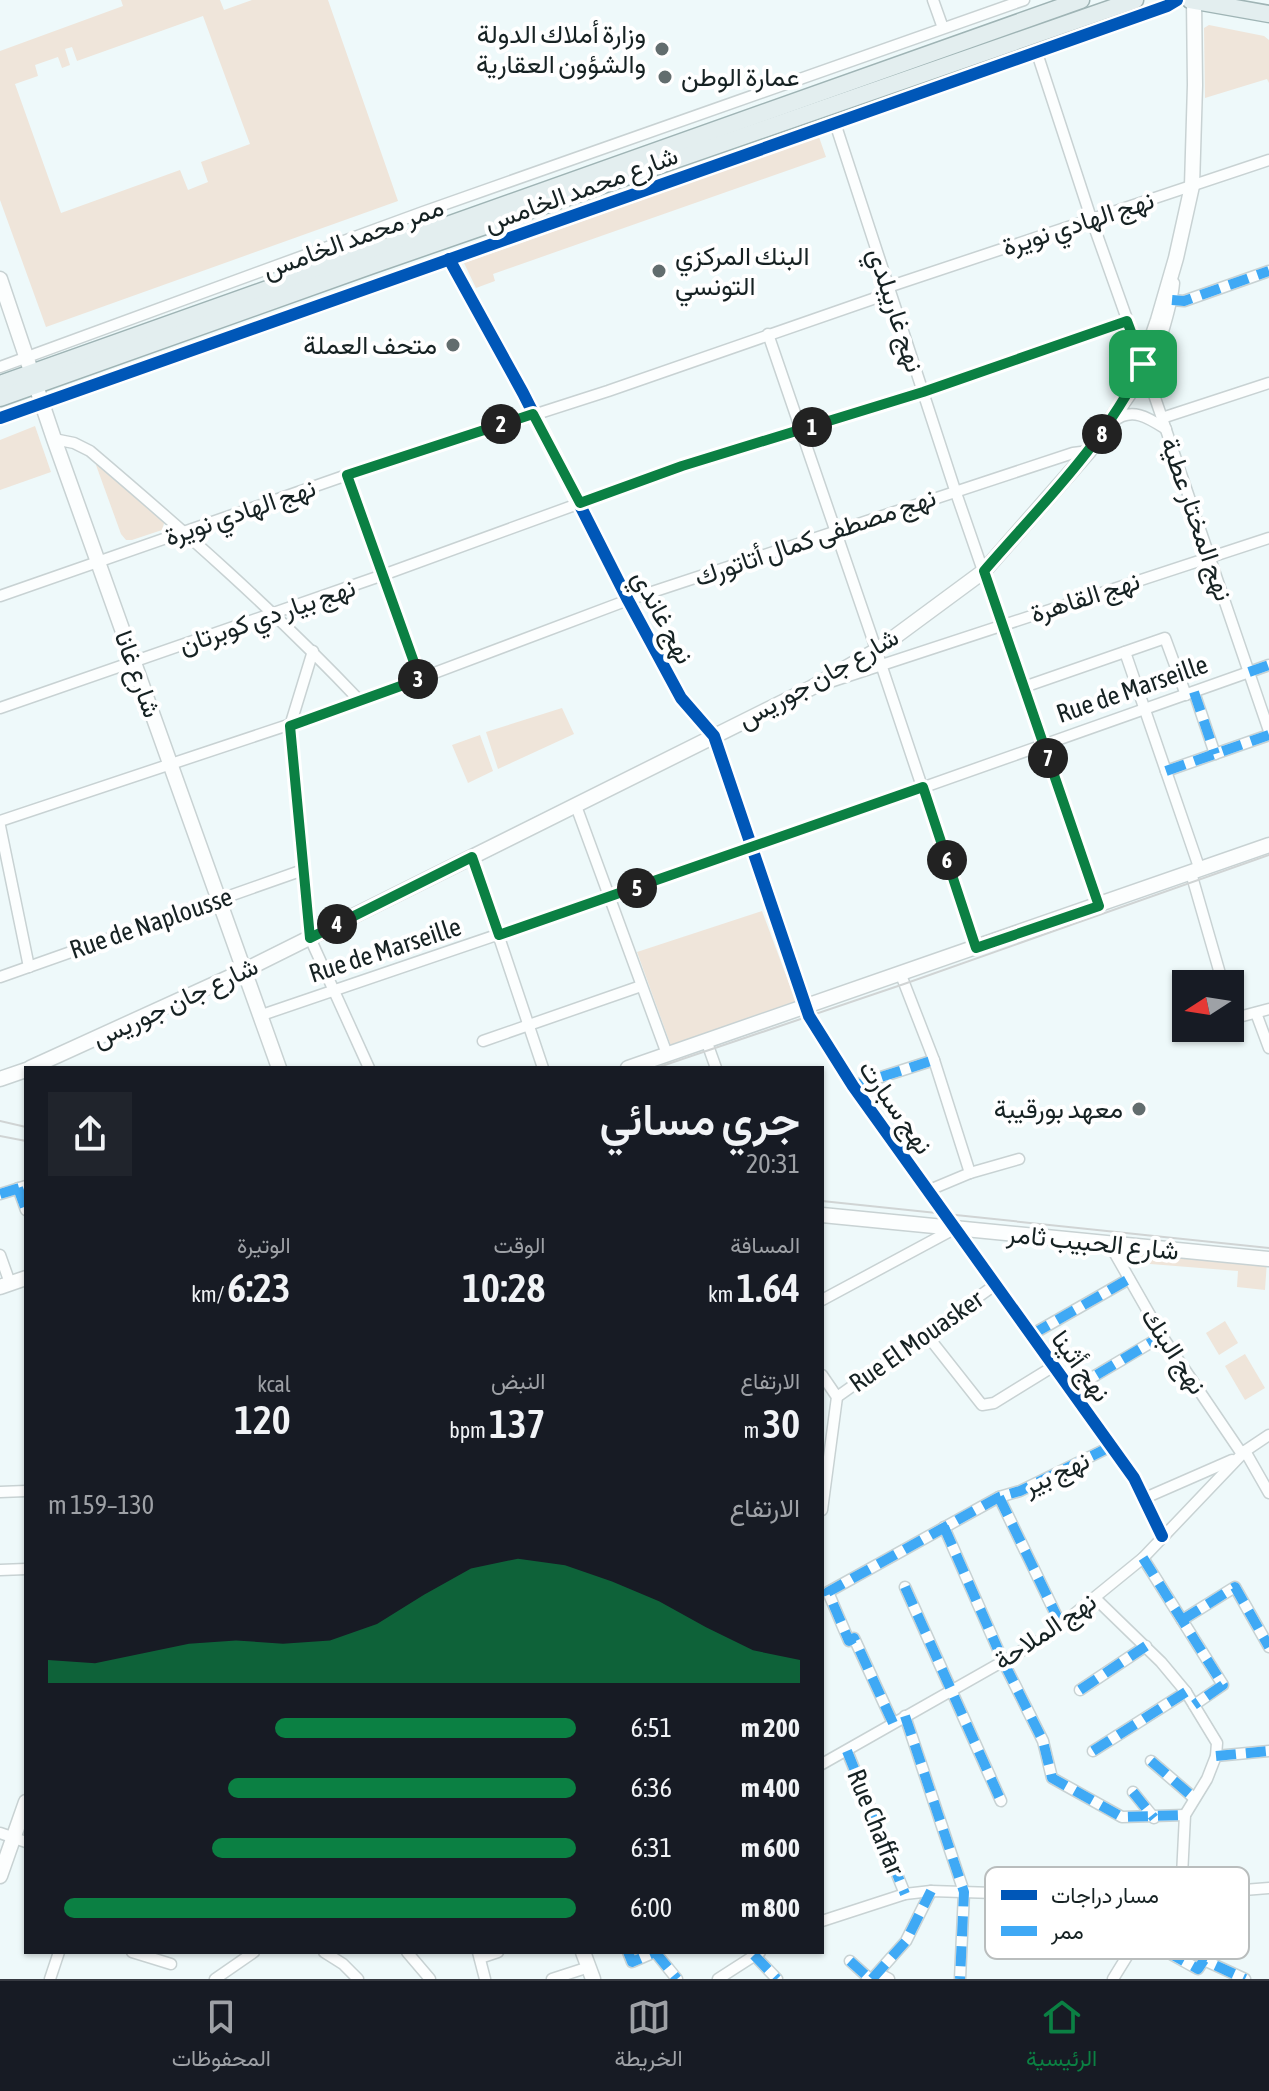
<!DOCTYPE html>
<html lang="ar">
<meta charset="utf-8">
<style>
body{margin:0;font-family:"Asap Condensed",Vazirmatn,sans-serif;background:#20242c;color:#f1f3f6;direction:rtl;height:100vh;display:flex;flex-direction:column;font-size:30px;white-space:nowrap}
*{box-sizing:border-box;margin:0}
p{font-size:26px;color:#9ea1a6}
.icon{flex:none;width:44px;height:44px;fill:none;stroke:currentColor;stroke-width:2;stroke-linecap:round;stroke-linejoin:round}
.map{position:relative;flex:1;overflow:hidden;direction:ltr}
.panel{position:absolute;left:24px;top:1066px;width:800px;height:888px;display:flex;flex-direction:column;background:#171b24;border-radius:0px;box-shadow:0 2px 6px #0004;direction:rtl}
.panel>*{flex:none}
.needle{width:52px;rotate:258deg}
.tools{position:absolute;left:1172px;top:970px;display:grid;gap:16px}
.tools a{display:grid;place-items:center;width:72px;height:72px;border-radius:0px;background:#171b24;box-shadow:0 2px 6px #0004;font-size:40px}
.pin{position:absolute;display:grid;place-items:center;width:68px;height:68px;color:#fff;margin:-34px;border-radius:16px;box-shadow:0 4px 12px #0006}
.km{position:absolute;width:40px;height:40px;margin:-20px;border-radius:50%;background:#222;color:#fff;font-size:22px;line-height:40px;text-align:center}
.round{display:grid;place-items:center;flex:none;width:84px;height:84px;border-radius:0px;background:#20242c}
.summary{display:flex;align-items:center;justify-content:space-between;height:136px;padding:0 24px}
h1{font-size:44px;font-weight:600;line-height:60px}
.figures{display:grid;grid-template-columns:repeat(3,1fr);gap:12px;height:136px;padding:8px 24px}
.figures div{display:grid;align-content:center}
.figures b{font-size:40px;font-weight:600}
.figures small{font-size:22px;font-weight:400}
.figures p{font-size:22px}
.chart{height:224px;padding:16px 24px}
.chart p{display:flex;justify-content:space-between}
.chart svg{width:100%;height:144px;margin-top:8px;fill:#0b8043;opacity:.7}
ul{padding:0 24px;list-style:none;font-size:26px}
li{display:grid;grid-template-columns:128px 96px 1fr;align-items:center;height:60px}
li i{height:20px;border-radius:10px;background:#0b8043}
.dock{display:flex;justify-content:space-around;align-items:center;height:112px;border-top:2px solid #363941;background:#171b24;font-size:22px;color:#9ea1a6}
.dock a{display:grid;justify-items:center;gap:4px}
.dock .on{color:#0b8043}
.map>svg:first-child{display:block}
</style>
<div class="map">
<svg width="1269" height="1979" viewBox="0 0 1269 1979">
<rect width="100%" height="100%" fill="#eef9fa"/>
<g fill="#efe5da" fill-rule="evenodd">
<path d="M 121,0 L 220,0 L 224,10 L 252,0 L 328,0 L 398,201 L 46,327 L 0,200 L 0,51 L 123,6 ZM 203,16 L 250,144 L 201,162 L 208,182 L 188,190 L 180,170 L 61,213 L 15,84 L 38,76 L 35,65 L 58,57 L 62,68 L 70,65 L 65,49 L 72,47 L 77,61 Z"/>
<polygon points="1209,25 1264,36 1269,40 1269,83 1267,79 1205,98 1204,28"/>
<polygon points="819,137 826,157 493,274 495,281 476,288 464,263"/>
<polygon points="35,426 51,472 0,490 0,440"/>
<polygon points="102,463 165,520 162,530 132,540 126,540 121,534 96,465"/>
<polygon points="562,708 574,734 498,769 486,732"/>
<polygon points="480,735 493,771 468,783 452,745"/>
<polygon points="762,911 796,1002 671,1046 637,952"/>
<polygon points="1139,1251 1267,1261 1265,1290 1237,1287 1238,1271 1138,1263"/>
<polygon points="1225,1321 1238,1343 1219,1355 1206,1333"/>
<polygon points="1245,1354 1265,1388 1245,1400 1225,1366"/>
</g>
<g fill="none" stroke-linecap="round" stroke-linejoin="round">
<g stroke="#c8d2d3" stroke-width="13">
<g id="street">
<polyline points="933,0 943,28"/>
<polyline points="1036,50 1091,218 1143,364"/>
<polyline points="835,123 955,490 1099,906"/>
<polyline points="449,259 523,393 628,600 681,698 714,736 809,1016 853,1086 1134,1478 1162,1536"/>
<path d="M 1174,283 C 1171,318 1153,351 1151,386 L 1269,731"/>
<polyline points="888,287 1269,160"/>
<polyline points="1172,300 1184,301 1269,271"/>
<path d="M 768,334 C 839,538 908,743 976,948"/>
<polyline points="0,367 423,212 1024,0"/>
<polyline points="0,418 1167,6 1177,0"/>
<polyline points="1162,418 1269,383"/>
<path d="M 1113,422 C 1131,406 1149,418 1166,429"/>
<path d="M 54,439 L 74,443 L 90,451 C 184,531 276,612 360,701"/>
<polyline points="347,475 420,679"/>
<polyline points="0,596 347,475 608,391 890,293"/>
<polyline points="313,651 290,726 310,938 369,1068"/>
<polyline points="1125,652 1200,870"/>
<polyline points="830,682 1269,538"/>
<polyline points="1024,687 1165,638 1186,695"/>
<polyline points="1194,692 1215,754"/>
<polyline points="0,708 383,575 682,466 923,392 1127,321"/>
<polyline points="1166,771 1269,735"/>
<polyline points="576,806 667,1054"/>
<polyline points="0,821 360,701 628,600 1073,453 1089,451"/>
<polyline points="0,826 29,967"/>
<polyline points="472,857 543,1068"/>
<polyline points="1191,873 1223,984"/>
<polyline points="901,975 934,1060 970,1173"/>
<polyline points="0,977 303,870"/>
<polyline points="1230,1009 1235,1018 1269,1009"/>
<polyline points="1256,1013 1269,1048"/>
<polyline points="259,1016 752,848 1269,665"/>
<polyline points="706,1040 716,1068"/>
<polyline points="483,1041 641,986"/>
<polyline points="853,1086 934,1060"/>
<polyline points="18,1188 26,1210"/>
<polyline points="927,1191 970,1173 1019,1159"/>
<polyline points="0,1194 26,1186"/>
<polyline points="1110,1245 1162,1336 1242,1454"/>
<polyline points="0,1255 10,1283"/>
<polyline points="822,1300 954,1229"/>
<polyline points="926,1334 982,1405 994,1403 1054,1366"/>
<polyline points="1031,1335 1129,1279"/>
<polyline points="822,1375 837,1397 822,1510"/>
<polyline points="1071,1390 1162,1336"/>
<polyline points="837,1397 995,1285"/>
<polyline points="1245,1451 1269,1493"/>
<polyline points="0,1492 26,1491"/>
<polyline points="999,1497 1061,1625"/>
<polyline points="1145,1498 1232,1460"/>
<polyline points="944,1527 1003,1661 1043,1741 1052,1778 1122,1817 1185,1815"/>
<polyline points="1143,1558 1223,1685 1194,1705"/>
<polyline points="0,1570 26,1569"/>
<polyline points="905,1587 1001,1801"/>
<polyline points="1095,1598 1161,1662 1186,1692 1217,1743 1216,1756 1207,1779 1185,1815 1181,1896"/>
<polyline points="1182,1620 1235,1587 1269,1647"/>
<polyline points="1080,1690 1146,1646"/>
<polyline points="905,1716 964,1892 960,1979"/>
<polyline points="893,1723 854,1638 849,1641 828,1592 999,1497 1020,1491 1112,1446"/>
<polyline points="847,1751 905,1894"/>
<polyline points="1093,1751 1186,1692"/>
<polyline points="1216,1756 1269,1751"/>
<polyline points="1151,1761 1194,1798"/>
<polyline points="822,1764 1046,1637 1143,1558 1245,1451 1269,1435"/>
<polyline points="1133,1792 1154,1818"/>
<polyline points="0,1833 26,1842"/>
<polyline points="822,1921 905,1894 931,1891 1144,1898 1269,1888"/>
<polyline points="1140,1937 1198,1969 1204,1960 1245,1979"/>
<polyline points="132,1952 171,1964"/>
<polyline points="324,1952 343,1964 358,1979"/>
<polyline points="407,1952 430,1979"/>
<polyline points="478,1952 485,1979"/>
<polyline points="628,1952 632,1962 655,1952"/>
<polyline points="655,1952 677,1979"/>
<polyline points="754,1955 777,1979"/>
<polyline points="480,1958 498,1952"/>
<polyline points="850,1961 870,1979"/>
<polyline points="878,1973 889,1979"/>
<polyline points="50,1979 59,1952"/>
<polyline points="215,1979 254,1952"/>
<polyline points="552,1979 589,1967"/>
<polyline points="718,1979 760,1952"/>
<polyline points="872,1979 906,1941 931,1891"/>
<polyline points="1113,1979 1163,1898"/>
</g>
</g>
<g stroke="#c8d2d3" stroke-width="17">
<g id="secondary">
<polyline points="0,279 54,439 279,1068"/>
<polyline points="30,1068 243,971 811,688 877,650 984,571 1089,451 1128,395 1143,364 1158,320 1176,258 1192,186 1195,85 1194,0"/>
<polyline points="628,1068 1269,845"/>
<polyline points="0,1079 26,1070"/>
<polyline points="822,1215 1269,1259"/>
<polyline points="0,1287 26,1278"/>
<polyline points="0,1876 26,1802"/>
<polyline points="583,1952 593,1979"/>
</g>
</g>
<g stroke="#9fb4b5" stroke-width="19">
<g id="primary">
<polyline points="1190,0 1269,14"/>
<polyline points="0,384 1081,0"/>
<polyline points="0,398 370,266 1135,0"/>
</g>
</g>
<use href="#street" stroke="#fcfefe" stroke-width="10"/>
<use href="#secondary" stroke="#fcfefe" stroke-width="14"/>
<use href="#primary" stroke="#e3eeef" stroke-width="16"/>
<g stroke="#d0d4d4" stroke-width="2">
<polyline points="656,1068 904,984 1269,855"/>
<polyline points="0,1121 26,1127"/>
<polyline points="0,1136 26,1141"/>
<polyline points="822,1201 1269,1248"/>
</g>
<g stroke="#3fa9f5" stroke-width="10" stroke-dasharray="20 10" stroke-linecap="butt">
<polyline points="1172,300 1184,301 1269,271"/>
<polyline points="1249,672 1269,665"/>
<polyline points="1194,692 1215,754"/>
<polyline points="1166,771 1269,735"/>
<polyline points="853,1086 934,1060"/>
<polyline points="18,1188 26,1210"/>
<polyline points="0,1194 26,1186"/>
<polyline points="1031,1335 1129,1279"/>
<polyline points="1071,1390 1162,1336"/>
<polyline points="999,1497 1061,1625"/>
<polyline points="944,1527 1003,1661 1043,1741 1052,1778 1122,1817 1185,1815"/>
<polyline points="1143,1558 1223,1685 1194,1705"/>
<polyline points="905,1587 1001,1801"/>
<polyline points="1182,1620 1235,1587 1269,1647"/>
<polyline points="1080,1690 1146,1646"/>
<polyline points="905,1716 964,1892 960,1979"/>
<polyline points="893,1723 854,1638 849,1641 828,1592 999,1497 1020,1491 1112,1446"/>
<polyline points="847,1751 905,1894"/>
<polyline points="1093,1751 1186,1692"/>
<polyline points="1216,1756 1269,1751"/>
<polyline points="1151,1761 1194,1798"/>
<polyline points="1133,1792 1154,1818"/>
<polyline points="1140,1937 1198,1969 1204,1960 1245,1979"/>
<polyline points="628,1952 632,1962 655,1952"/>
<polyline points="655,1952 677,1979"/>
<polyline points="754,1955 777,1979"/>
<polyline points="850,1961 870,1979"/>
<polyline points="872,1979 906,1941 931,1891"/>
</g>
<g stroke="#fff" stroke-width="17">
<g id="cycleway">
<polyline points="449,259 523,393 628,600 681,698 714,736 809,1016 853,1086 1134,1478 1162,1536"/>
<polyline points="0,418 1167,6 1177,0"/>
</g>
</g>
<use href="#cycleway" stroke="#0057b8" stroke-width="12"/>
</g>
<g fill="none" stroke-linecap="round" stroke-linejoin="round">
<g stroke="#fff" stroke-width="16">
<path id="route" d="M 1127,321 L 1143,364 C 1104,444 1041,505 984,571 L 1099,906 L 976,948 L 923,787 L 499,935 L 472,857 L 310,938 L 290,726 L 420,679 L 347,475 L 533,414 L 580,503 L 682,466 L 923,392 Z"/>
</g>
<use href="#route" stroke="#0b8043" stroke-width="10"/>
</g>
<g fill="#626d6e" stroke="#fff" stroke-width="3">
<circle cx="662" cy="49" r="8"/>
<circle cx="665" cy="77" r="8"/>
<circle cx="659" cy="271" r="8"/>
<circle cx="453" cy="345" r="8"/>
<circle cx="1139" cy="1109" r="8"/>
</g>
<g text-anchor="middle" dominant-baseline="central" stroke-width="8" stroke-linejoin="round" paint-order="stroke">
<g font-size="26" fill="#162223" stroke="#fff" text-anchor="end">
<text x="646" y="34">وزارة أملاك الدولة<tspan x="646" dy="30">والشؤون العقارية</tspan></text>
<text x="681" y="77" text-anchor="start">عمارة الوطن</text>
<text x="675" y="256" text-anchor="start">البنك المركزي<tspan x="675" dy="30">التونسي</tspan></text>
<text x="437" y="345">متحف العملة</text>
<text x="1123" y="1109">معهد بورقيبة</text>
</g>
<g font-size="26" fill="#162223" stroke="#fff">
<text transform="translate(581 189) rotate(-20)">شارع محمد الخامس</text>
<text transform="translate(1078 223) rotate(-18)">نهج الهادي نويرة</text>
<text transform="translate(353 238) rotate(-20)">ممر محمد الخامس</text>
<text transform="translate(896 310) rotate(72)">نهج غاريبلدي</text>
<text transform="translate(240 512) rotate(-19)">نهج الهادي نويرة</text>
<text transform="translate(1197 519) rotate(71)">نهج المختار عطية</text>
<text transform="translate(815 537) rotate(-19)">نهج مصطفى كمال أتاتورك</text>
<text transform="translate(1085 597) rotate(-18)">نهج القاهرة</text>
<text transform="translate(267 616) rotate(-19)">نهج بيار دي كوبرتان</text>
<text transform="translate(663 617) rotate(62)">نهج غاندي</text>
<text transform="translate(138 674) rotate(70)">شارع غانا</text>
<text transform="translate(818 678) rotate(-29)">شارع جان جوريس</text>
<text transform="translate(1132 689) rotate(-19)">Rue de Marseille</text>
<text transform="translate(151 923) rotate(-19)">Rue de Naplousse</text>
<text transform="translate(385 950) rotate(-18)">Rue de Marseille</text>
<text transform="translate(175 1002) rotate(-25)">شارع جان جوريس</text>
<text transform="translate(896 1107) rotate(55)">نهج سبارت</text>
<text transform="translate(1093 1242) rotate(6)">شارع الحبيب ثامر</text>
<text transform="translate(916 1341) rotate(-35)">Rue El Mouasker</text>
<text transform="translate(1174 1351) rotate(57)">نهج البنك</text>
<text transform="translate(1081 1366) rotate(54)">نهج أثينا</text>
<text transform="translate(1056 1473) rotate(-25)">نهج بير</text>
<text transform="translate(1045 1631) rotate(-34)">نهج الملاحة</text>
<text transform="translate(876 1822) rotate(68)">Rue Chaffar</text>
</g>
</g>
<rect x="985" y="1867" width="264" height="92" rx="12" fill="#fff" stroke="#b9bdbd" stroke-width="2"/>
<rect x="1001" y="1890" width="36" height="10" fill="#0057b8"/>
<rect x="1001" y="1926" width="36" height="10" fill="#3fa9f5"/>
<g font-size="22" fill="#162223">
<text x="1051" y="1903">مسار دراجات</text>
<text x="1051" y="1939">ممر</text>
</g>
</svg>
<div class="tools">
<a><svg class="needle" viewBox="-14 -14 28 28"><path d="M0-13l5 13h-10z" fill="#e53935"/><path d="M0 13l5-13h-10z" fill="#9ea1a6"/></svg></a>
</div>
<div class="pin" style="left:1143px;top:364px;background:#1e9e55"><svg class="icon" aria-label="arrive" viewBox="0 0 24 24"><path d="M6 21V4h12l-3 4 3 4H6"/></svg></div>
<b class="km" style="left:812px;top:427px">1</b>
<b class="km" style="left:501px;top:424px">2</b>
<b class="km" style="left:418px;top:679px">3</b>
<b class="km" style="left:337px;top:924px">4</b>
<b class="km" style="left:637px;top:888px">5</b>
<b class="km" style="left:947px;top:860px">6</b>
<b class="km" style="left:1048px;top:758px">7</b>
<b class="km" style="left:1102px;top:434px">8</b>
<section class="panel">
<div class="summary"><div><h1>جري مسائي</h1><p>20:31</p></div><a class="round"><svg class="icon" aria-label="share" viewBox="0 0 24 24"><path d="M12 15V3M7 8l5-5 5 5M5 13v7h14v-7"/></svg></a></div>
<div class="figures">
<div><p>المسافة</p><b>1.64<small> km</small></b></div>
<div><p>الوقت</p><b>10:28</b></div>
<div><p>الوتيرة</p><b>6:23<small> /km</small></b></div>
</div>
<div class="figures">
<div><p>الارتفاع</p><b>30<small> m</small></b></div>
<div><p>النبض</p><b>137<small> bpm</small></b></div>
<div><p>kcal</p><b>120</b></div>
</div>
<div class="chart"><p><span>الارتفاع</span>130–159 m</p>
<svg viewBox="0 0 160 44" preserveAspectRatio="none"><path d="M0 44V37L10 38L20 35L30 32L40 31L50 32L60 31L70 26L80 17L90 9L100 6L110 8L120 13L130 19L140 27L150 34L160 37V44z"/></svg>
</div>
<ul>
<li><b>200 m</b>6:51<i style="width:57%"></i></li>
<li><b>400 m</b>6:36<i style="width:66%"></i></li>
<li><b>600 m</b>6:31<i style="width:69%"></i></li>
<li><b>800 m</b>6:00<i style="width:97%"></i></li>
</ul>
</section>
</div>
<nav class="dock">
<a class="on"><svg class="icon" aria-label="home" viewBox="0 0 24 24"><path d="M3 11l9-7 9 7M6 9v11h12V9"/></svg>الرئيسية</a>
<a><svg class="icon" aria-label="map" viewBox="0 0 24 24"><path d="M3 6l6-2 6 2 6-2v14l-6 2-6-2-6 2zM9 4v14M15 6v14"/></svg>الخريطة</a>
<a><svg class="icon" aria-label="saved" viewBox="0 0 24 24"><path d="M7 4h10v16l-5-4-5 4z"/></svg>المحفوظات</a>
</nav>
